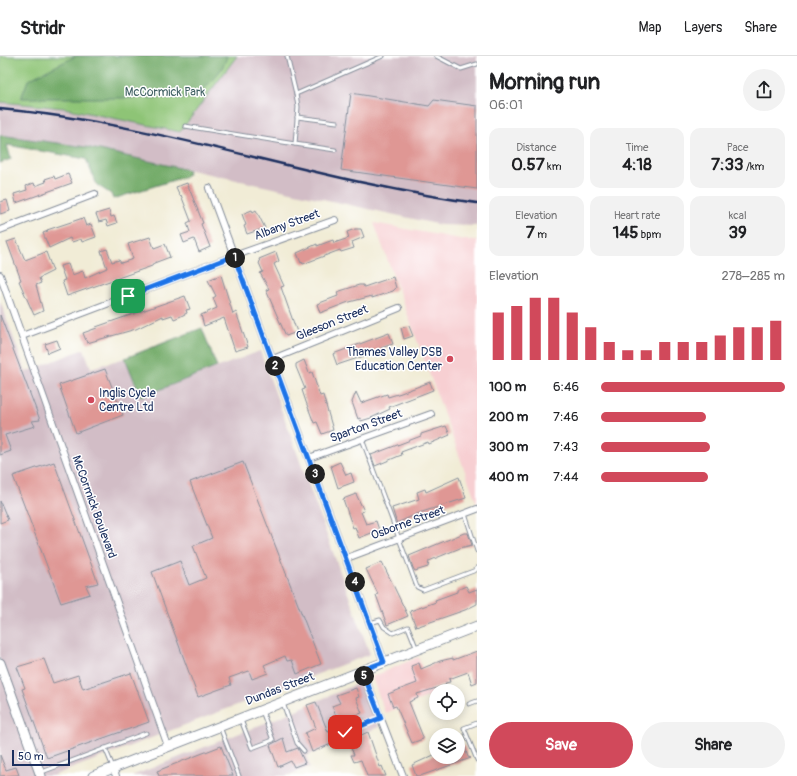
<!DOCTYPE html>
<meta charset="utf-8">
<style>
body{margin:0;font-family:Pangolin,sans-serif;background:#f2f2f2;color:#202124;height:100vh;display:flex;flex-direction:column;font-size:15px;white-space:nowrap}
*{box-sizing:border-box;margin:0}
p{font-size:13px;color:#757577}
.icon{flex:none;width:22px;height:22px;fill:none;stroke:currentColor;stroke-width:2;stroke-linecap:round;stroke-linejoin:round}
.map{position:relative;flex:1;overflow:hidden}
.sheet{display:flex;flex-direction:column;background:#fff;width:320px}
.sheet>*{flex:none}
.tools{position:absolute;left:429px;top:628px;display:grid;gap:8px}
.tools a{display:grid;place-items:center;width:36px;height:36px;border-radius:50%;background:#fff;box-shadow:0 2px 10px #0003;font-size:20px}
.scale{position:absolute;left:12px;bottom:10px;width:58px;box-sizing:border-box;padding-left:4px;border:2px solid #1b2f5e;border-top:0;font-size:11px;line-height:14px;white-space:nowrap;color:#1b2f5e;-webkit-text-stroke:3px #fff;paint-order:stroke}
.pin{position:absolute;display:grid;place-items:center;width:34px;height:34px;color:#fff;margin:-17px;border-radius:8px;box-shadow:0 2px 6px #0006}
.km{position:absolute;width:20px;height:20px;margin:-10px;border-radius:50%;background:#222;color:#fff;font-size:11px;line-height:20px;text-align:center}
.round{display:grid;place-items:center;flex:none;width:42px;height:42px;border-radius:21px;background:#f2f2f2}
.head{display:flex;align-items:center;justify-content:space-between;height:68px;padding:0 12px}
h1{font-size:22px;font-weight:800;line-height:30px}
.metrics{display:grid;grid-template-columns:repeat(3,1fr);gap:6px;height:68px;padding:4px 12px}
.metrics div{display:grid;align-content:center;border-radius:10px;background:#f2f2f2;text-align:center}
.metrics b{font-size:17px;font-weight:800}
.metrics small{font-size:11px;font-weight:400}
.metrics p{font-size:11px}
.chart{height:112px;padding:8px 12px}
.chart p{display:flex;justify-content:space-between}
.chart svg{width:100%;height:72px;margin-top:4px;stroke:#d1495b;stroke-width:6}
.cta{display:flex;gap:8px;margin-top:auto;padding:8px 12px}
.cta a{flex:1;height:46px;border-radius:24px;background:#d1495b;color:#fff;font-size:16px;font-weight:800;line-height:46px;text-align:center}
.cta a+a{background:#f2f2f2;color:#202124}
ul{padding:0 12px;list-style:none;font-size:13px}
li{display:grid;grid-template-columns:64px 48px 1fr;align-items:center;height:30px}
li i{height:10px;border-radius:5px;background:#d1495b}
header{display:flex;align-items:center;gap:24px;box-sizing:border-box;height:56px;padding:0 20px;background:#fff;border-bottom:1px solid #e0e0e0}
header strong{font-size:19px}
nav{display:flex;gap:22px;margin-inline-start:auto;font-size:14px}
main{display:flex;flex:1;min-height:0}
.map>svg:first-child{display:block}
</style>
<header>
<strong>Stridr</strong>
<nav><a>Map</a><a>Layers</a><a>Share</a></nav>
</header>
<main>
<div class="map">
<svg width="477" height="720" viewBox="0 0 477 720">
<rect width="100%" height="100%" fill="#fff"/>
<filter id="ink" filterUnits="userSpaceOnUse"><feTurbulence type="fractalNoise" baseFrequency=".025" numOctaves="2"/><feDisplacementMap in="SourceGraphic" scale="8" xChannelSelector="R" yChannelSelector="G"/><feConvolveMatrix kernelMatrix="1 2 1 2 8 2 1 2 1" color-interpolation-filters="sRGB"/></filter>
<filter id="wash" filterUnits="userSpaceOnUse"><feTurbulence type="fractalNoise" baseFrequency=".012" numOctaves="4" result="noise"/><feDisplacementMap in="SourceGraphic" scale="16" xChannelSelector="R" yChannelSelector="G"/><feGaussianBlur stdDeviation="0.9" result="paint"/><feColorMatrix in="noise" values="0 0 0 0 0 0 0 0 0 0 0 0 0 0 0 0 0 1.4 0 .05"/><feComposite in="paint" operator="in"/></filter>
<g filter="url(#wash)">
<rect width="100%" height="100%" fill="#f1ecd6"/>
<g fill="#f7cfd2">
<polygon points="374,167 465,184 477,184 477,448"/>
<polygon points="418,601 433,639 385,657 372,621"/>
</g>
<g fill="#d2bdc6">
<polygon points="237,0 477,0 477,170 441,169 86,91 0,79 0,46 64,52 180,76"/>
<polygon points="0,245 26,316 84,293 91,312 125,302 141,341 260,295 370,598 52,720 0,720"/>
<polygon points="359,627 379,671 306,700 310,711 286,720 132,720 275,663"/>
</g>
<polygon fill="#8ec476" stroke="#547a6a" points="0,0 237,0 180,76 64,52 0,46"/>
<g fill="#72aa67" stroke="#466c62">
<path d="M 76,0 L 227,0 C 224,16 205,30 195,42 L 21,42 L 28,24 Z"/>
<polygon points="0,79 86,91 189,114 187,120 113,143 111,138 97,129 86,103 7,89 11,103 0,107"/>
<polygon points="202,272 217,311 141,341 125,302"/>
</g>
<g id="blocks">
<g fill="#df9794">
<polygon points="351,37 429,50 434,44 477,50 477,133 341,114"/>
<polygon points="68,118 72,127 16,147 14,138 27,134 26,130 34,127 35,130 46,126 45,123 54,120 55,123"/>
<polygon points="187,127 203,167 201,168 210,191 199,196 194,183 184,187 181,179 190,176 187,167 191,165 181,139 180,140 176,131"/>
<polygon points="7,144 10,155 0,158 0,146"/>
<polygon points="109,154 111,161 114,160 117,167 108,170 106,164 99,166 96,158"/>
<polygon points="252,154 253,156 256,154 265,172 247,178 244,170 246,169 242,158"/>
<polygon points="83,162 86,170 91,168 96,181 82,186 81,183 72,186 70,182 49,192 43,177 48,175 47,174"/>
<polygon points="355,173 361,173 364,181 352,186 354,192 341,196 340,194 303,208 302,206 301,207 297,197 317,188 317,190 333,184 334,187 349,182 347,176"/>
<polygon points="150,181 154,192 165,188 170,201 154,207 152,210 67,240 62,225 65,224 60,210 68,208 72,219 83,215 85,222 107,212 101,195 107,193 112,206 119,204 121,207 133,203 128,188"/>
<polygon points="16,183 25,204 46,196 53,215 39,222 41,227 36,229 43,255 34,259 19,225 21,224 7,186"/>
<polygon points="276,196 279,205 274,208 284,230 281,231 282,234 297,276 286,280 266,234 269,233 260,217 263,216 259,207 260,206 259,203"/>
<polygon points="221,219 233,258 236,256 248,291 235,295 224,262 204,270 201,259 217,252 213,242 216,240 208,224"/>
<polygon points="393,221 396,232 393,235 372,242 372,240 346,247 320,257 317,248 338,240 337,236 359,229 363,229 364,231"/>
<polygon points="185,240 190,253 186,254 187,257 179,261 174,263 172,259 163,262 163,260 136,273 87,287 83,277 97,272 96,271"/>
<polygon points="0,259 40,364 32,365 35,370 5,379 11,395 0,399"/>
<polygon points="409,270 413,280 404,283 401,272"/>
<polygon points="389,277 393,288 381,292 382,294 337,309 333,298"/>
<polygon points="57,284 60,292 48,297 45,288"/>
<polygon points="304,304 309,317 312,316 320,340 323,339 333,374 322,378 317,366 314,367 306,346 302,334 305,333 296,311 296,308"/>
<polygon points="105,313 123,359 76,377 59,329"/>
<polygon points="430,326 433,334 389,351 390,353 371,362 361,365 360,362 358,363 352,346 356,336 361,347 387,338 388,341 401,337"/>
<polygon points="446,370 450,379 429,388 428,386 401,396 402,399 399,400 375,410 371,399 421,380 421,378"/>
<polygon points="54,406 98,527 86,530 90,538 61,547 13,420"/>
<polygon points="243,406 321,608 297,618 292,604 287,605 285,600 264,609 268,617 252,623 249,615 229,622 231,629 198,641 152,516 180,505 189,529 206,522 193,490 212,482 190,426"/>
<polygon points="340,406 346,419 351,417 354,426 338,432 331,410"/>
<polygon points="459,421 466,442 419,457 397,467 396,465 392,452 419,443 417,436 425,433 426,436"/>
<polygon points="356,438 364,455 361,456 366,468 376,465 379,474 359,482 355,471 353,472 343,443"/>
<polygon points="0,445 8,464 0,467"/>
<polygon points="464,477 468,477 472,489 460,492 429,505 428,511 415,515 413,512 409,500"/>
<polygon points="382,506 408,560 387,569 376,539 378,538 366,513"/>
<polygon points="466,530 469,536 477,533 477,548 465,554 416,571 410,555 436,546 435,544 457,536 457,534"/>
<polygon points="477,595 477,626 472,628 468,616 449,623 450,626 445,627 446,629 417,638 418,642 409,646 423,681 423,683 412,687 396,650 393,651 388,638 417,627 411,610 419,607 421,613 440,605 453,602 453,604"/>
<polygon points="44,603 53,627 78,619 83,633 131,617 149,666 47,702 22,633 25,632 17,611"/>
<polygon points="356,632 359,641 356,642 362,657 346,662 347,665 339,668 332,650 340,647 336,639"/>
<polygon points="316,646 328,676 331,675 336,686 312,696 305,677 316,672 307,649"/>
<polygon points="368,676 380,711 382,710 386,720 367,720 361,704 354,706 351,699 354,699 348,685"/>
<polygon points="283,682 287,696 298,692 305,707 294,711 291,705 278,711 270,689"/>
<polygon points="464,689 468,701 471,702 420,720 416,720 412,709 436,698 436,701 458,701 458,692"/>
<polygon points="221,690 233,720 159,720 157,715"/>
<polygon points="0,699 6,714 16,711 19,719 0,720"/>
</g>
</g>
</g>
<g filter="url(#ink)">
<use href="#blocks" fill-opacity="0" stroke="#868e9a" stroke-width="1"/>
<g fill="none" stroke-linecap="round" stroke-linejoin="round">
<g stroke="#868e9a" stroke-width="5">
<g id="lane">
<polyline points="287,0 296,38 383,0"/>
<polyline points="436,0 461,13 477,8"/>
<polyline points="297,61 337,66"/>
<polyline points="185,70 295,88 298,51 296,38"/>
<polyline points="295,88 335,94"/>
<polyline points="362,383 417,531 423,534 476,514 477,512"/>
<polyline points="465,458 477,495"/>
<polyline points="370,567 380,564 384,571 393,577 408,571 416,591"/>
<polyline points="283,647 297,687 304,695"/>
<polyline points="469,648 477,645"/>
<polyline points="241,664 252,692 273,684 262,655"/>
<polyline points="477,667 464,672 477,704"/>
<polyline points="220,671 239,720"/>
<polyline points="345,676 381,662"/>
<polyline points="105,692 113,711"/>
<polyline points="42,716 146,677"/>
</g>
</g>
<g stroke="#868e9a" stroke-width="8">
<g id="street">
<polyline points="209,132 384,606"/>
<polyline points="0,174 95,138"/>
<polyline points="0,219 168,690"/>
<polyline points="22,280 234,200 335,164"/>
<polyline points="273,303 399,252"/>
<polyline points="309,402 431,358"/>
<polyline points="347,502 477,453"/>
<polyline points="362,614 403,720"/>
<polyline points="113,712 116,720"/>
</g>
</g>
<g stroke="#868e9a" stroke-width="11">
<g id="secondary">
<polyline points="0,607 41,720"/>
<polyline points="93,720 477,570"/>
</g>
</g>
<use href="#lane" stroke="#fff" stroke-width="3"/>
<use href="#street" stroke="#fff" stroke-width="6"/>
<use href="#secondary" stroke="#fff" stroke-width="9"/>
<path stroke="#1b2f5e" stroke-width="2.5" d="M 0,53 C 162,67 316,126 477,147"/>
</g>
</g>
<g fill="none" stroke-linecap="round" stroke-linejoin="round" filter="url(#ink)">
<g stroke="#fff" stroke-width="8">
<polyline id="route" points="128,240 234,200 384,606 362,614 381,662 345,676"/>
</g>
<use href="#route" stroke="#1a73e8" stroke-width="5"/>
</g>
<g fill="#d1495b" stroke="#fff" stroke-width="1.5">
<circle cx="450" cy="303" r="4"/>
<circle cx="91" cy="344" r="4"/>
</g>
<g text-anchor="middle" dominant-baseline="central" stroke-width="3" stroke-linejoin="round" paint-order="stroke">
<g font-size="12" fill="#436366" stroke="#fff">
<text x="165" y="36">McCormick Park</text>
</g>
<g font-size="12" fill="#1b2f5e" stroke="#fff">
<text transform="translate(287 169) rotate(-20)">Albany Street</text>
<text transform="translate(332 267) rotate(-22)">Gleeson Street</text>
<text transform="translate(366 370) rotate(-20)">Sparton Street</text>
<text transform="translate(94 451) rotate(70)">McCormick Boulevard</text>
<text transform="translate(408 467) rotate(-20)">Osborne Street</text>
<text transform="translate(280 633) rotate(-21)">Dundas Street</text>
</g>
<g font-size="12" fill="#1b2f5e" stroke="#fff" text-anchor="end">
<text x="442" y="296">Thames Valley DSB<tspan x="442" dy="14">Education Center</tspan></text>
<text x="99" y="337" text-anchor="start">Inglis Cycle<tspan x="99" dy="14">Centre Ltd</tspan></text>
</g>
</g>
</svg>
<div class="tools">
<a><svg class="icon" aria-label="locate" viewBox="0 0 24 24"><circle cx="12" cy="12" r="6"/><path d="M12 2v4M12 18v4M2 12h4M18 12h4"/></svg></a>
<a><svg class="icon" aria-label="layers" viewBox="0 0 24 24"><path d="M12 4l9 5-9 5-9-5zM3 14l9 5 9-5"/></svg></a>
</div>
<div class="scale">50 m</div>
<div class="pin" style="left:128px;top:240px;background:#1e9e55"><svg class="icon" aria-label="arrive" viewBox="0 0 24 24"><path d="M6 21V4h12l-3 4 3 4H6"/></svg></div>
<div class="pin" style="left:345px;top:676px;background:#d93025"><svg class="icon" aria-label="check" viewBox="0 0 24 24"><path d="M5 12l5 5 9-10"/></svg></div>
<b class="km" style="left:235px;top:202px">1</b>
<b class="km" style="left:275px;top:310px">2</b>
<b class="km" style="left:315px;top:418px">3</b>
<b class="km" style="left:355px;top:526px">4</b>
<b class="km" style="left:364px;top:620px">5</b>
</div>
<section class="sheet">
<div class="head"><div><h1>Morning run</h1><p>06:01</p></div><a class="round"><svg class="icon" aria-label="share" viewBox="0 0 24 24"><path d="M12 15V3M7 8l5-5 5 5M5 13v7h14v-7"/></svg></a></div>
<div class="metrics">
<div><p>Distance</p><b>0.57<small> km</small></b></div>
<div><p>Time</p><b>4:18</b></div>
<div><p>Pace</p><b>7:33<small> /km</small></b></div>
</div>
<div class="metrics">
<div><p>Elevation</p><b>7<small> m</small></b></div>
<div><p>Heart rate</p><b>145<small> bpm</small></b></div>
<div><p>kcal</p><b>39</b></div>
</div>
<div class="chart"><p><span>Elevation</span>278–285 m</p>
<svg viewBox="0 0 160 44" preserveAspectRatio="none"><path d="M5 44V15M15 44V11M25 44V6M35 44V6M45 44V15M55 44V24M65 44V33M75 44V38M85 44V38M95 44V33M105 44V33M115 44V33M125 44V29M135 44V24M145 44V24M155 44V20"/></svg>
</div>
<ul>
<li><b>100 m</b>6:46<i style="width:100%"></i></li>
<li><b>200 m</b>7:46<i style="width:57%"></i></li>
<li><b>300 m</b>7:43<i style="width:59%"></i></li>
<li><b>400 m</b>7:44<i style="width:58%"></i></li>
</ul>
<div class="cta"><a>Save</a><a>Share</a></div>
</section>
</main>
